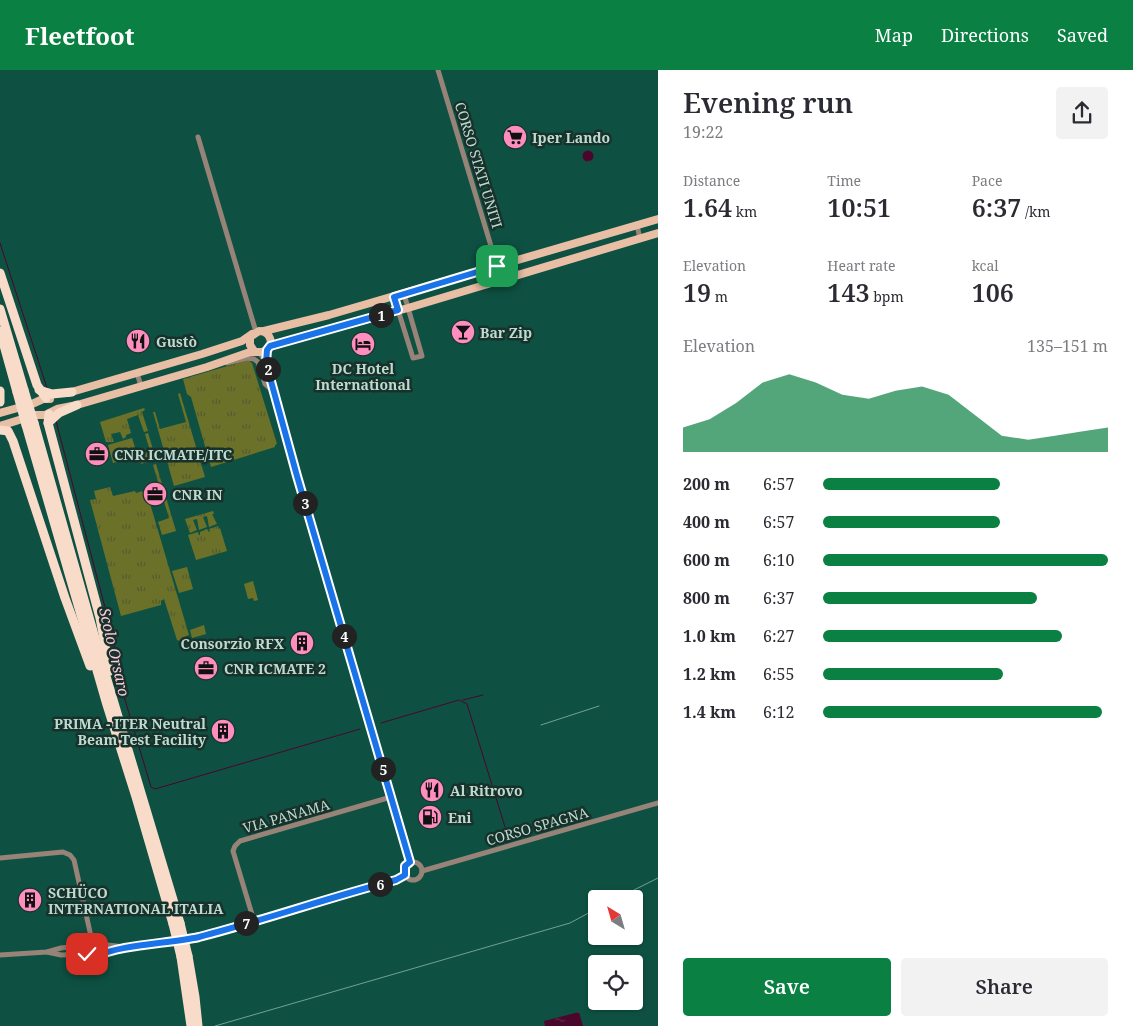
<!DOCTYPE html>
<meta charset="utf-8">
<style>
body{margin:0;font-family:"Noto Serif",serif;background:#f2f2f3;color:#2b2b33;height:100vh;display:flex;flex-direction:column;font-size:19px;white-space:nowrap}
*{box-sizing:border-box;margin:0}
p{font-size:16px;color:#7c7c81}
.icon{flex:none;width:28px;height:28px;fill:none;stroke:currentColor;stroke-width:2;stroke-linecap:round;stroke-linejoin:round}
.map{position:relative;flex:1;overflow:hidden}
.sheet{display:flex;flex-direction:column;background:#fff;width:475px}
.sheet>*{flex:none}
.needle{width:32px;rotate:323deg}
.buttons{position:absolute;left:588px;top:820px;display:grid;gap:10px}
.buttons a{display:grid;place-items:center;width:55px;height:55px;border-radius:5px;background:#fff;box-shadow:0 1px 4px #0004;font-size:25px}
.pin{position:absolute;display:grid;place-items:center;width:42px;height:42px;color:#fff;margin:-21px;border-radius:10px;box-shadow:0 2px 8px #0006}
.km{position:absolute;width:25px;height:25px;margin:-12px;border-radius:50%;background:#222;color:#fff;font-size:14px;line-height:25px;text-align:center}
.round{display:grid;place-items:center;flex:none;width:52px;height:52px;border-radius:5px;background:#f2f2f3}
.overview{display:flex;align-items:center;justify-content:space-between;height:85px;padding:0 25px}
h1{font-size:28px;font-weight:600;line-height:38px}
.figures{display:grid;grid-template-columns:repeat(3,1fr);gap:8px;height:85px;padding:5px 25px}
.figures div{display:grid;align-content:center}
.figures b{font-size:25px;font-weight:600}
.figures small{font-size:14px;font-weight:400}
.figures p{font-size:14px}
.chart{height:140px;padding:10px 25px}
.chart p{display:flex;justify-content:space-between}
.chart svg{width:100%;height:90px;margin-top:5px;fill:#0b8043;opacity:.7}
.primary-button{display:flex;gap:10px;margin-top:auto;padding:10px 25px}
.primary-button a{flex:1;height:58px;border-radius:5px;background:#0b8043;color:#fff;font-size:20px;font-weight:600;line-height:58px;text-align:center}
.primary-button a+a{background:#f2f2f3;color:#2b2b33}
ul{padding:0 25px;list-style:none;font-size:16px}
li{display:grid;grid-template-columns:80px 60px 1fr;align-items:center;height:38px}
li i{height:12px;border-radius:6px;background:#0b8043}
header{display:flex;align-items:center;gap:30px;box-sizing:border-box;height:70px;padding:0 25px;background:#0b8043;color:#fff}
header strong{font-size:24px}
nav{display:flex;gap:28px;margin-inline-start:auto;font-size:18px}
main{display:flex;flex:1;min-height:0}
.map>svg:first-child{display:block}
</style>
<header>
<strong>Fleetfoot</strong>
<nav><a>Map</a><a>Directions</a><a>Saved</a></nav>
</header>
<main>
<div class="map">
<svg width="658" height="956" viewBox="0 0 658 956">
<defs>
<pattern id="grass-tufts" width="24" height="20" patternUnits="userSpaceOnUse" patternTransform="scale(1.25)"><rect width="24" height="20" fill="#6b7128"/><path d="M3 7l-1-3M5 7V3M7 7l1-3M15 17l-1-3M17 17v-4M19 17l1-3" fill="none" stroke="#545c32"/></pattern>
<pattern id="water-ripples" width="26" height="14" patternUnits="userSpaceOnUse" patternTransform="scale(1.25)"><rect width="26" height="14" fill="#4a062b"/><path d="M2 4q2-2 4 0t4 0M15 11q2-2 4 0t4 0" fill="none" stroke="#622a49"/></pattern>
</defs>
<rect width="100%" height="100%" fill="#0e5142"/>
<g fill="url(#grass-tufts)">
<polygon points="248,290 252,293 277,374 275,375 275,377 211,397 191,327 187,324 183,309"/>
<polygon points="180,323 205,407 174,416 153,342 155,342 160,359 186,352 178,324"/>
<polygon points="144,338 145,340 142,342 148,361 144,362 138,345 127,349 131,363 126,365 126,367 123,369 120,362 111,364 114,372 106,372 100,352"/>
<polygon points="148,363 156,389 141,394 139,384 150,381 145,364"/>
<polygon points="132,368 140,393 130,389 113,393 108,375"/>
<polygon points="156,394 176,461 162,465 158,452 169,448 153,395"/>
<polygon points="110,417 113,426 135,421 136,423 146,420 189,565 186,566 187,569 180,571 177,570 164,529 161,531 161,535 121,546 90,430 96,429 94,421"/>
<polygon points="213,441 214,444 212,444 217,454 209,457 207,446 203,447 207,457 199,460 197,449 193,450 197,460 190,463 185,449"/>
<polygon points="218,456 219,459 220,458 227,481 196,490 188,465 198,462 199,465 200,465 200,462 207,459 209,462 210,461 209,459"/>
<polygon points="187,497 193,519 179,523 172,501"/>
<polygon points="253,511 258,530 254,531 253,528 248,529 244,514"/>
<polygon points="204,555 206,564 192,568 190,560"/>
</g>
<g fill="url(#water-ripples)">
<circle cx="588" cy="86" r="5.5"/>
<polygon points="579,942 583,956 545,956 544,951"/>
</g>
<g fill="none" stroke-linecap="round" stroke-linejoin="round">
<g stroke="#4a062b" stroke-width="1">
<polyline points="0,173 47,318"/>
<polyline points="56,351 113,568 120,613 151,717 155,719 360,659"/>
<polyline points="463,630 483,625"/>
<polyline points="381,653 459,630 467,634 505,757"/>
</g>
<g stroke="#978377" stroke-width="5">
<polyline points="438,0 497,196"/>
<polyline points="198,67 256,262"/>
<polyline points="637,155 640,169"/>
<polyline points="394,227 413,288 422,286 404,224"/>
<polyline points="260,283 266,293 297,406 410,792"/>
<polyline points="227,293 247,288 254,289 258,292 265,314 275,323"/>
<polyline points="137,303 141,316"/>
<polyline points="0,788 63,782 70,785 74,790 92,871"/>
<circle cx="413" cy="801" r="9"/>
<polyline points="422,801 658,733"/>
<polyline points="254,851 233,781 235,776 240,771 391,727"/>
<circle cx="93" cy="879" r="8"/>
<polyline points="100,874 124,877"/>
<polyline points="47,882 61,885 87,884"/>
<polyline points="99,884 198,867 396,810 405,805"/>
<polyline points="0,885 47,882 61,878 86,875"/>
</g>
<g stroke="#e8bfa5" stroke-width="8">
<polyline points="264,261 329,245 658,149"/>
<polyline points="270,276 408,238 658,163"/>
<polyline points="68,323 202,284 242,271 252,264"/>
<polyline points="0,343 32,334 43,329 50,329"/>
<path d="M 0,356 L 35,345 L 45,345 L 57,339 L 77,335 L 207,297 L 250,282 L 262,282 L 267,280 L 271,274 C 271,266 266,261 259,261 L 250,267 L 250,275 L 254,281"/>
</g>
<g stroke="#f9dbc9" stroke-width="9">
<polyline points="0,203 37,315 46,328"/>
<polyline points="0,239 24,320"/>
<polyline points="0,261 17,322"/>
<polyline points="39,320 52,324 72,322"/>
<polyline points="0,321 0,332"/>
<polyline points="49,344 48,353 100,548 110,601"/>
<polyline points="34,353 102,593 180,853"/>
<polyline points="48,353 59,343 77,335"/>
<polyline points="26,355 107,635 136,727 173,854"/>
<polyline points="0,360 8,361 13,371 65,528 90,596"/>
<polyline points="188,886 195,927 198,956"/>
<polyline points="181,887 191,956"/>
</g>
<g stroke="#73a094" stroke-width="1">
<polyline points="541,655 599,636"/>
<polyline points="616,829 658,808"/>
<polyline points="215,956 570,853 596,839"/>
</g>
<g stroke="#f9dbc9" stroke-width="9">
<polyline points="24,320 34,353"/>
<polyline points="17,322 26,355"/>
<polyline points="180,853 188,886"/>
<polyline points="173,854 181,887"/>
</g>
</g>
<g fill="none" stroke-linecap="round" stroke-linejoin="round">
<g stroke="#fff" stroke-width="10">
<path id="route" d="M 87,884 L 95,887 C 121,874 168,874 199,867 C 265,850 330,827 396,810 L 405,805 L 405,796 L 410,792 L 297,406 L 266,293 L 267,280 L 270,276 L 398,240 L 394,227 L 497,196"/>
</g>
<use href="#route" stroke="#1a73e8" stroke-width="6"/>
</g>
<defs>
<g id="supermarket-disc" transform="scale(1.25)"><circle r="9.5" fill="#fd8ebe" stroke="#18312a"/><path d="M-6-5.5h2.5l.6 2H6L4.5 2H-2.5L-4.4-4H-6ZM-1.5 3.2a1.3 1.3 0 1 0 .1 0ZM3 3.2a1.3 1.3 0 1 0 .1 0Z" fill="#111"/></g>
<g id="bar-disc" transform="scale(1.25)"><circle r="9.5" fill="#fd8ebe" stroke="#18312a"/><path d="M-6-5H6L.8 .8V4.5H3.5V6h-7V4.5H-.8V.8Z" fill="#111"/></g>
<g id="restaurant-disc" transform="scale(1.25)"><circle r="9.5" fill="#fd8ebe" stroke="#18312a"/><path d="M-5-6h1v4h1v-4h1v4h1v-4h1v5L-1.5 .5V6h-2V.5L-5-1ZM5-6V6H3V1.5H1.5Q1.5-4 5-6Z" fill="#111"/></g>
<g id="hotel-disc" transform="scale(1.25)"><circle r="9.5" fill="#fd8ebe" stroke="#18312a"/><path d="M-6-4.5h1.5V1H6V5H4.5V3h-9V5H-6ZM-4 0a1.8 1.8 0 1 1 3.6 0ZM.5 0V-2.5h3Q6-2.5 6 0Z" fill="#111"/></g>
<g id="office-disc" transform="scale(1.25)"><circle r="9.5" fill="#fd8ebe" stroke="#18312a"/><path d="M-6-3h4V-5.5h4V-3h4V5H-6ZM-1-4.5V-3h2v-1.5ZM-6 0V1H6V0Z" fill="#111"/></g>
<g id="building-disc" transform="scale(1.25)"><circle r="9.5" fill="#fd8ebe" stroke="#18312a"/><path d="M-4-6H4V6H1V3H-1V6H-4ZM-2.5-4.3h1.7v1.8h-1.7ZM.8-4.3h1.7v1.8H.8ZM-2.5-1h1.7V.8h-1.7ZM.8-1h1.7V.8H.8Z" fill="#111"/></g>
<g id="fuel-disc" transform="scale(1.25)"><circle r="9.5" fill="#fd8ebe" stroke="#18312a"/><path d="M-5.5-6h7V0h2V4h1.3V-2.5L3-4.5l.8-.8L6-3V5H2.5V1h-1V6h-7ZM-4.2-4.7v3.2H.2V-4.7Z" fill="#111"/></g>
</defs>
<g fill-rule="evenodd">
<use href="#supermarket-disc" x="515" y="67"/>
<use href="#bar-disc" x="463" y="262"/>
<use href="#restaurant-disc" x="138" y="271"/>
<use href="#hotel-disc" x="363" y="274"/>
<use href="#office-disc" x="97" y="384"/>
<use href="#office-disc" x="155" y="424"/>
<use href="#building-disc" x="302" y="573"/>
<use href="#office-disc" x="206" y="598"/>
<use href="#building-disc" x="223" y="661"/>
<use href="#restaurant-disc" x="432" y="720"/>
<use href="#fuel-disc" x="430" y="747"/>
<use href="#building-disc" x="30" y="830"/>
</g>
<g text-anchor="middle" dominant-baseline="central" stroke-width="5" stroke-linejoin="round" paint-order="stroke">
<g font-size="14" font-weight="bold" fill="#bddbd1" stroke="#18312a" text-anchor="start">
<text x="532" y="67">Iper Lando</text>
<text x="480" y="262">Bar Zip</text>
<text x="156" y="271">Gustò</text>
<text x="363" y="298" text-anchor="middle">DC Hotel<tspan x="363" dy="16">International</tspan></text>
<text x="114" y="384">CNR ICMATE/ITC</text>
<text x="172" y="424">CNR IN</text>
<text x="284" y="573" text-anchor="end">Consorzio RFX</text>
<text x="224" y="598">CNR ICMATE 2</text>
<text x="206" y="653" text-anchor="end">PRIMA - ITER Neutral<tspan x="206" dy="16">Beam Test Facility</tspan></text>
<text x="450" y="720">Al Ritrovo</text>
<text x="448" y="747">Eni</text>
<text x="48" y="822">SCHÜCO<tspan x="48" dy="16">INTERNATIONAL ITALIA</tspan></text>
</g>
<g font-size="14" fill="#bddbd1" stroke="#18312a">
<text transform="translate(479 95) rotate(73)">CORSO STATI UNITI</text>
<text transform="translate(286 746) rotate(-16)">VIA PANAMA</text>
<text transform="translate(537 756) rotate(-16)">CORSO SPAGNA</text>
</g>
<g font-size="15" font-style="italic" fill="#fecade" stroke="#18312a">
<text transform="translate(115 582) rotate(77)">Scolo Orsaro</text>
</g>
</g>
</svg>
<div class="buttons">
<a><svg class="needle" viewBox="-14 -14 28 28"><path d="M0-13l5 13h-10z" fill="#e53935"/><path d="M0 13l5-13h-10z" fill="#7c7c81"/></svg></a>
<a><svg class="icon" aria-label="locate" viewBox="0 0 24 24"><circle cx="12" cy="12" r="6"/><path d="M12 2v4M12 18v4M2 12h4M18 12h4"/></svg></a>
</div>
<div class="pin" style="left:497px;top:196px;background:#1e9e55"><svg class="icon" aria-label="arrive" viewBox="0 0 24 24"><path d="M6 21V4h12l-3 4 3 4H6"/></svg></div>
<div class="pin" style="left:87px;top:884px;background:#d93025"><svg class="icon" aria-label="check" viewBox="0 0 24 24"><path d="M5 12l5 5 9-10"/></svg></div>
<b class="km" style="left:381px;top:245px">1</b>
<b class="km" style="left:268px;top:299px">2</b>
<b class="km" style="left:305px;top:433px">3</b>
<b class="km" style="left:344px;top:566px">4</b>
<b class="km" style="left:383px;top:699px">5</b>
<b class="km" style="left:380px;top:814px">6</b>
<b class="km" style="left:246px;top:853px">7</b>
</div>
<section class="sheet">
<div class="overview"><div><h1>Evening run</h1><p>19:22</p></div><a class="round"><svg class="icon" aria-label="share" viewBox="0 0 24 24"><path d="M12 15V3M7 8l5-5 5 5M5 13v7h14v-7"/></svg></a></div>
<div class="figures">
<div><p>Distance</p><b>1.64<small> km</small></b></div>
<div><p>Time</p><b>10:51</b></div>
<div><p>Pace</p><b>6:37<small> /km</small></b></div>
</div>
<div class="figures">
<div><p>Elevation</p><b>19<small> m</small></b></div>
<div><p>Heart rate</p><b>143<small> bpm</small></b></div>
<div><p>kcal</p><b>106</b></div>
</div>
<div class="chart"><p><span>Elevation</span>135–151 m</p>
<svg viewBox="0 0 160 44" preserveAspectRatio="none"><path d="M0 44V32L10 28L20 20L30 10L40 6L50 10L60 16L70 18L80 14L90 12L100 16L110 26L120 36L130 38L140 36L150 34L160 32V44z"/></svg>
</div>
<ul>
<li><b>200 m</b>6:57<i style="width:62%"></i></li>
<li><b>400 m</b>6:57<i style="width:62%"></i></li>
<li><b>600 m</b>6:10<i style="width:100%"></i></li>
<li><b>800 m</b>6:37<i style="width:75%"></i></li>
<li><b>1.0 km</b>6:27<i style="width:84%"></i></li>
<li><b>1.2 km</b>6:55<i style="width:63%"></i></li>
<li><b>1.4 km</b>6:12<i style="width:98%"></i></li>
</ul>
<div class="primary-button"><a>Save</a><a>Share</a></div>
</section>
</main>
